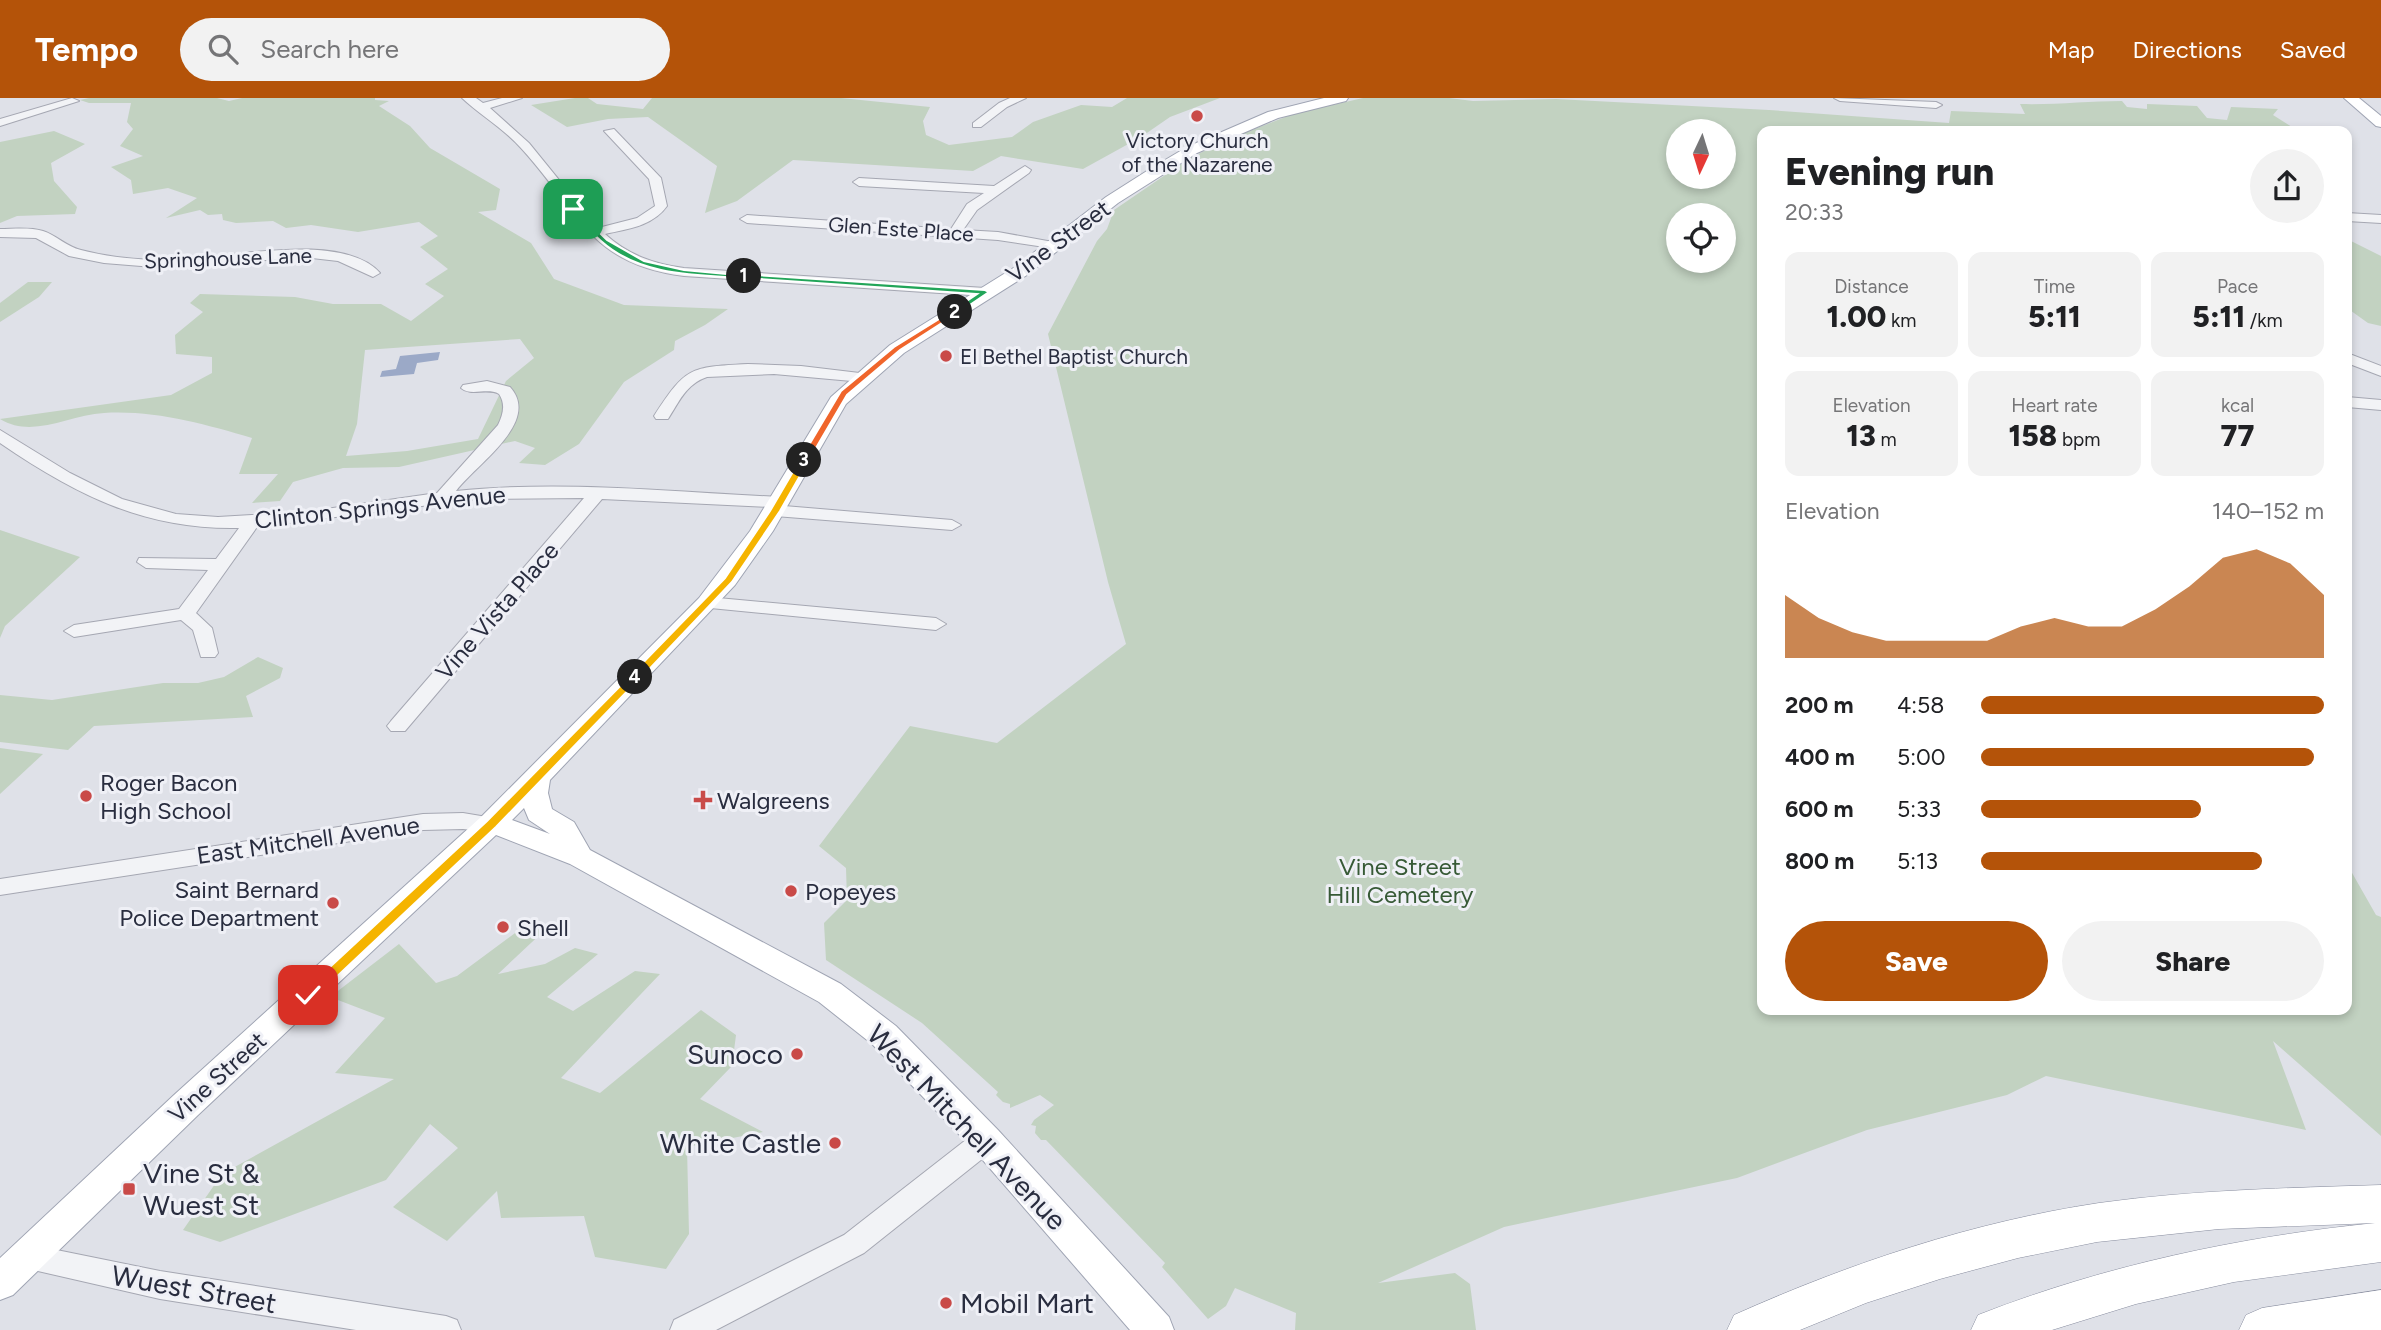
<!DOCTYPE html>
<meta charset="utf-8">
<style>
body{margin:0;font-family:Figtree,sans-serif;background:#f2f2f2;color:#202124;height:100vh;display:flex;flex-direction:column;font-size:26px;white-space:nowrap}
*{box-sizing:border-box;margin:0}
p{font-size:23px;color:#757577}
.icon{flex:none;width:38px;height:38px;fill:none;stroke:currentColor;stroke-width:2;stroke-linecap:round;stroke-linejoin:round}
.map{position:relative;flex:1;overflow:hidden}
.drawer{position:absolute;left:1757px;top:28px;width:595px;height:889px;display:flex;flex-direction:column;background:#fff;border-radius:14px;box-shadow:0 4px 10px #0003}
.drawer>*{flex:none}
.needle{width:46px;rotate:184deg}
.buttons{position:absolute;left:1666px;top:21px;display:grid;gap:14px}
.buttons a{display:grid;place-items:center;width:70px;height:70px;border-radius:50%;background:#fff;box-shadow:0 4px 10px #0003;font-size:35px}
.pin{position:absolute;display:grid;place-items:center;width:60px;height:60px;color:#fff;margin:-30px;border-radius:14px;box-shadow:0 4px 10px #0006}
.km{position:absolute;width:35px;height:35px;margin:-18px;border-radius:50%;background:#222;color:#fff;font-size:19px;line-height:35px;text-align:center}
.round{display:grid;place-items:center;flex:none;width:74px;height:74px;border-radius:37px;background:#f2f2f2}
.summary{display:flex;align-items:center;justify-content:space-between;height:119px;padding:0 28px}
h1{font-size:38px;font-weight:800;line-height:52px}
.metrics{display:grid;grid-template-columns:repeat(3,1fr);gap:10px;height:119px;padding:7px 28px}
.metrics div{display:grid;align-content:center;border-radius:14px;background:#f2f2f2;text-align:center}
.metrics b{font-size:30px;font-weight:800}
.metrics small{font-size:19px;font-weight:400}
.metrics p{font-size:19px}
.chart{height:196px;padding:14px 28px}
.chart p{display:flex;justify-content:space-between}
.chart svg{width:100%;height:126px;margin-top:7px;fill:#b45309;opacity:.7}
.button{display:flex;gap:14px;margin-top:auto;padding:14px 28px}
.button a{flex:1;height:80px;border-radius:42px;background:#b45309;color:#fff;font-size:28px;font-weight:800;line-height:80px;text-align:center}
.button a+a{background:#f2f2f2;color:#202124}
ul{padding:0 28px;list-style:none;font-size:23px}
li{display:grid;grid-template-columns:112px 84px 1fr;align-items:center;height:52px}
li i{height:18px;border-radius:9px;background:#b45309}
header{display:flex;align-items:center;gap:42px;box-sizing:border-box;height:98px;padding:0 35px;background:#b45309;color:#fff}
header strong{font-size:33px}
nav{display:flex;gap:38px;margin-inline-start:auto;font-size:24px}
.search{width:490px;height:63px;background:#f2f2f2;display:flex;align-items:center;gap:18px;box-sizing:border-box;padding:0 24px;border-radius:38px;color:#757577;font-size:26px}
.map>svg:first-child{display:block}
</style>
<header>
<strong>Tempo</strong>
<div class="search"><svg class="icon" aria-label="search" viewBox="0 0 24 24"><circle cx="10" cy="10" r="6"/><path d="M15 15l6 6"/></svg>Search here</div>
<nav><a>Map</a><a>Directions</a><a>Saved</a></nav>
</header>
<div class="map">
<svg width="2381" height="1232" viewBox="0 0 2381 1232">
<rect width="100%" height="100%" fill="#dfe1e8"/>
<g fill="#c2d2c1" fill-rule="evenodd">
<path d="M 89,0 L 217,0 L 229,3 L 242,0 L 375,0 L 375,2 L 389,3 L 379,8 L 410,28 L 430,50 L 500,91 L 496,112 L 478,114 L 531,145 L 554,181 L 624,207 L 728,211 L 705,227 L 675,243 L 674,252 L 624,284 L 579,346 L 545,367 L 519,365 L 535,350 L 515,343 L 399,369 L 343,370 L 293,384 L 280,403 L 252,405 L 278,376 L 239,376 L 252,340 C 204,326 155,312 104,315 C 68,317 33,341 0,321 L 171,297 L 212,275 L 212,259 L 176,256 L 175,237 L 203,214 L 190,205 L 200,196 L 295,199 L 333,206 L 381,206 L 411,223 L 444,198 L 425,186 L 448,171 L 420,149 L 438,138 L 419,124 L 358,134 L 311,127 L 286,130 L 273,123 L 236,125 L 223,122 L 222,116 L 208,117 L 200,112 L 166,120 L 197,100 L 168,90 L 133,96 L 131,82 L 111,69 L 143,58 L 120,48 L 133,31 L 127,24 L 131,5 L 89,5 L 80,2 ZM 520,241 L 534,260 L 506,283 L 478,341 L 407,353 L 346,358 L 357,326 L 365,252 Z"/>
<polygon points="575,0 588,0 597,6 643,11 652,0 841,0 930,9 923,23 926,37 949,47 1012,39 1033,24 1081,7 1112,9 1127,0 1220,0 1170,19 1141,39 1083,71 1001,58 973,73 793,62 737,103 705,115 717,68 648,19 608,21 567,29 531,7"/>
<path d="M 1363,0 L 1449,0 L 1473,3 L 1556,1 L 1769,12 L 1949,25 L 1951,13 L 2025,16 L 2020,6 C 2055,7 2088,3 2122,3 L 2127,9 L 2147,11 L 2147,6 L 2197,8 L 2207,20 L 2227,22 L 2231,9 L 2278,11 L 2273,17 L 2292,29 L 2289,32 L 1762,33 L 1762,912 L 2347,912 L 2347,766 L 2376,817 L 2381,819 L 2381,1038 L 2273,943 L 2306,1032 L 2046,978 L 2007,997 L 1867,1032 L 1737,1080 L 1504,1129 L 1378,1185 L 1455,1175 L 1470,1186 L 1476,1232 L 1295,1232 L 1296,1215 L 1235,1190 L 1226,1208 L 1208,1221 L 1162,1169 L 1165,1165 L 1046,1042 L 1041,1042 L 1035,1035 L 1036,1028 L 1031,1027 L 1034,1022 L 1054,1007 L 1040,997 L 1010,1010 L 1010,1006 L 1003,1004 L 996,997 L 998,994 L 922,925 L 826,862 L 824,825 L 847,802 L 846,770 L 819,748 L 910,628 L 997,645 L 1126,546 L 1108,484 L 1048,236 L 1097,143 L 1107,131 L 1114,112 L 1190,60 L 1231,40 L 1293,16 ZM 1678,33 L 1724,33 L 1724,79 L 1678,79 ZM 1678,117 L 1724,117 L 1724,163 L 1678,163 Z"/>
<polygon points="54,33 85,46 51,65 54,83 77,109 75,116 17,118 0,125 0,44"/>
<polygon points="2347,141 2381,158 2381,228 2368,225 2347,210"/>
<polygon points="28,184 52,184 39,199 0,224 0,205"/>
<polygon points="0,432 80,459 5,528 0,540"/>
<polygon points="258,559 283,570 280,580 246,598 253,619 94,628 68,652 0,644 0,597 52,602 163,585 198,585 224,579"/>
<polygon points="0,650 43,656 0,696"/>
<polygon points="530,824 547,830 498,876 545,866 575,850 598,856 547,899 573,913 635,873 660,876 561,980 600,995 701,912 736,937 732,968 700,1001 763,1034 687,1049 689,1136 666,1171 595,1159 584,1118 501,1120 497,1093 447,1143 393,1109 458,1050 430,1026 386,1082 220,1144 183,1132 222,1076 394,981 335,975 385,920 330,899 399,846 436,885 457,878"/>
</g>
<polygon fill="#9ba9c7" points="440,254 438,262 417,265 414,276 380,279 382,273 396,271 400,258"/>
<g fill="none" stroke-linecap="round" stroke-linejoin="round">
<g stroke="#a5a7b2" stroke-width="2">
<g id="minor">
<polygon points="72,0 79,3 0,28 0,21"/>
<path d="M 462,0 L 476,0 L 483,5 L 502,0 L 522,0 L 490,10 L 529,45 L 598,130 L 637,120 L 655,108 L 649,81 L 604,33 L 614,31 L 661,80 L 667,108 C 653,128 628,131 605,136 C 628,157 654,166 684,170 L 985,190 L 992,194 L 985,198 L 684,178 C 587,166 578,111 520,49 C 503,30 480,17 462,0 Z"/>
<polygon points="1010,0 1026,0 1007,9 981,29 973,29 973,25 999,5"/>
<polygon points="1834,0 1936,4 1942,7 1936,10 1840,3"/>
<polygon points="1025,68 1031,72 1029,75 977,112 963,132 998,134 1053,144 1060,148 1058,151 998,142 747,125 740,121 747,117 951,131 967,106 984,95 859,88 853,84 859,80 994,88"/>
<polygon points="2347,115 2381,117 2381,125 2347,123"/>
<path d="M 0,131 C 13,131 30,129 43,133 C 56,137 67,149 81,152 C 107,159 139,162 166,162 C 220,162 341,131 380,175 L 373,179 L 338,163 L 303,159 L 166,170 L 104,165 L 69,158 L 36,140 L 0,139 Z"/>
<polygon points="2347,255 2381,268 2381,278 2347,265"/>
<path d="M 748,266 L 801,268 L 868,276 L 871,279 L 863,284 L 774,276 L 707,279 C 686,286 679,304 668,321 L 656,321 L 654,318 C 686,269 689,269 748,266 Z"/>
<path d="M 487,283 L 510,289 C 542,324 475,367 456,393 C 563,382 672,394 780,399 L 789,404 L 784,408 L 952,422 L 961,427 L 952,432 L 775,418 L 766,413 L 770,409 L 602,401 L 405,633 L 391,633 L 387,628 L 391,623 L 584,400 L 477,401 L 257,429 L 196,515 L 212,530 L 218,555 L 215,559 L 201,559 L 193,532 L 181,522 L 74,539 L 64,533 L 74,527 L 179,511 L 208,472 L 146,470 L 137,464 L 139,460 L 216,461 L 239,430 C 145,432 76,397 0,345 L 0,332 L 70,375 L 122,401 L 176,416 L 218,419 L 305,414 L 437,395 L 498,327 C 503,317 506,306 499,296 C 487,289 471,299 461,290 L 463,287 Z"/>
<polygon points="2347,299 2381,302 2381,312 2347,309"/>
<polygon points="707,499 936,520 946,526 936,532 700,509 697,505 700,501"/>
<polygon points="463,715 499,721 502,726 499,731 491,734 463,731 423,732 0,797 0,781 423,716"/>
<polygon points="986,1030 996,1034 1000,1042 996,1050 864,1155 716,1232 670,1232 674,1222 844,1137 976,1034"/>
<polygon points="27,1146 160,1173 446,1218 457,1222 461,1232 356,1232 160,1201 16,1168 12,1159 16,1150"/>
</g>
</g>
<g stroke="#9fa4b3" stroke-width="2">
<g id="major">
<path d="M 1324,0 L 1348,0 L 1346,3 L 1278,20 L 1197,55 L 1118,105 L 1027,177 L 904,255 L 846,306 L 773,433 L 735,487 L 550,682 L 548,695 L 552,711 L 574,724 L 590,752 L 841,886 L 896,928 L 998,1032 L 1169,1219 L 1174,1232 L 1130,1232 L 974,1052 L 872,946 L 819,904 L 570,766 L 496,737 L 198,1017 L 13,1197 L 0,1202 L 0,1160 L 174,997 L 481,719 L 699,500 L 750,433 L 831,299 L 890,247 L 1015,169 L 1106,99 L 1150,71 L 1187,49 L 1268,14 ZM 524,710 L 529,722 L 550,736 L 512,722 Z"/>
<polygon points="2344,0 2359,0 2381,18 2381,29 2376,28"/>
</g>
</g>
<g stroke="#878c9e" stroke-width="1">
<g id="highway">
<path d="M 2381,1087 L 2381,1164 L 2234,1184 L 2136,1206 L 2052,1232 L 1971,1232 L 1978,1217 C 2106,1167 2239,1139 2375,1125 L 2219,1131 L 2097,1144 L 2018,1160 L 1940,1181 L 1866,1205 L 1800,1232 L 1727,1232 L 1734,1217 C 1850,1165 1973,1124 2099,1105 C 2193,1092 2287,1090 2381,1087 Z"/>
<polygon points="2381,1192 2381,1232 2239,1232 2246,1217 2262,1210"/>
</g>
</g>
<use href="#minor" fill="#f2f3f6" fill-rule="evenodd"/>
<use href="#major" fill="#fff" fill-rule="evenodd"/>
<use href="#highway" fill="#fff" fill-rule="evenodd"/>
</g>
<path fill="#22a559" stroke="#fff" stroke-width="2" d="M 573,109 L 607,142 L 644,163 L 684,172 L 748,178 L 744,180 C 695,177 640,178 601,143 C 590,134 581,122 571,112 Z"/>
<polygon fill="#22a559" stroke="#fff" stroke-width="2" points="741,176 985,192 989,194 955,217 952,213 977,196 744,180"/>
<polygon fill="#f0652b" stroke="#fff" stroke-width="2" points="952,213 959,214 900,252 847,297 809,362 801,364 800,362 841,293 894,249"/>
<polygon fill="#f5b400" stroke="#fff" stroke-width="2" points="801,360 809,362 780,413 732,484 639,582 631,582 631,577 725,480 770,413"/>
<polygon fill="#f5b400" stroke="#fff" stroke-width="2" points="631,577 641,579 496,729 313,901 303,901 303,894 487,723"/>
<g fill="#c94a48" stroke="#eff0f6" stroke-width="2.5">
<circle cx="1197" cy="18" r="7"/>
<circle cx="946" cy="258" r="7"/>
<circle cx="86" cy="698" r="7"/>
<path d="M699.5 691.5h7v7h7v7h-7v7h-7v-7h-7v-7h7z"/>
<circle cx="791" cy="793" r="7"/>
<circle cx="333" cy="805" r="7"/>
<circle cx="503" cy="829" r="7"/>
<circle cx="797" cy="956" r="7"/>
<circle cx="835" cy="1045" r="7"/>
<rect x="122" y="1084" width="14" height="14" rx="3.5"/>
<circle cx="946" cy="1205" r="7"/>
</g>
<g text-anchor="middle" dominant-baseline="central" stroke-width="6" stroke-linejoin="round" paint-order="stroke">
<g font-size="21" fill="#292d3f" stroke="#eff0f6">
<text x="1197" y="42">Victory Church<tspan x="1197" dy="24">of the Nazarene</tspan></text>
<text x="960" y="258" text-anchor="start">El Bethel Baptist Church</text>
</g>
<g font-size="21" fill="#292d3f" stroke="#eff0f6">
<text transform="translate(901 131) rotate(4)">Glen Este Place</text>
<text transform="translate(228 160) rotate(-2)">Springhouse Lane</text>
</g>
<g font-size="24" fill="#292d3f" stroke="#eff0f6">
<text transform="translate(1058 143) rotate(-36)">Vine Street</text>
<text transform="translate(380 409) rotate(-6)">Clinton Springs Avenue</text>
<text transform="translate(497 513) rotate(-49)">Vine Vista Place</text>
<text transform="translate(308 742) rotate(-8)">East Mitchell Avenue</text>
<text transform="translate(217 979) rotate(-42)">Vine Street</text>
</g>
<g font-size="24" fill="#292d3f" stroke="#eff0f6" text-anchor="start">
<text x="100" y="684">Roger Bacon<tspan x="100" dy="28">High School</tspan></text>
<text x="717" y="702">Walgreens</text>
<text x="319" y="791" text-anchor="end">Saint Bernard<tspan x="319" dy="28">Police Department</tspan></text>
<text x="805" y="793">Popeyes</text>
<text x="517" y="829">Shell</text>
</g>
<g font-size="24" fill="#375a36" stroke="#eff0f6">
<text x="1400" y="768">Vine Street<tspan x="1400" dy="28">Hill Cemetery</tspan></text>
</g>
<g font-size="28" fill="#292d3f" stroke="#eff0f6" text-anchor="end">
<text x="783" y="956">Sunoco</text>
<text x="821" y="1045">White Castle</text>
<text x="143" y="1075" text-anchor="start">Vine St &amp;<tspan x="143" dy="32">Wuest St</tspan></text>
<text x="960" y="1205" text-anchor="start">Mobil Mart</text>
</g>
<g font-size="28" fill="#292d3f" stroke="#eff0f6">
<text transform="translate(967 1029) rotate(46)">West Mitchell Avenue</text>
<text transform="translate(194 1191) rotate(10)">Wuest Street</text>
</g>
</g>
</svg>
<div class="buttons">
<a><svg class="needle" viewBox="-14 -14 28 28"><path d="M0-13l5 13h-10z" fill="#e53935"/><path d="M0 13l5-13h-10z" fill="#757577"/></svg></a>
<a><svg class="icon" aria-label="locate" viewBox="0 0 24 24"><circle cx="12" cy="12" r="6"/><path d="M12 2v4M12 18v4M2 12h4M18 12h4"/></svg></a>
</div>
<div class="pin" style="left:573px;top:111px;background:#1e9e55"><svg class="icon" aria-label="arrive" viewBox="0 0 24 24"><path d="M6 21V4h12l-3 4 3 4H6"/></svg></div>
<div class="pin" style="left:308px;top:897px;background:#d93025"><svg class="icon" aria-label="check" viewBox="0 0 24 24"><path d="M5 12l5 5 9-10"/></svg></div>
<b class="km" style="left:744px;top:178px">1</b>
<b class="km" style="left:955px;top:214px">2</b>
<b class="km" style="left:804px;top:362px">3</b>
<b class="km" style="left:635px;top:579px">4</b>
<section class="drawer">
<div class="summary"><div><h1>Evening run</h1><p>20:33</p></div><a class="round"><svg class="icon" aria-label="share" viewBox="0 0 24 24"><path d="M12 15V3M7 8l5-5 5 5M5 13v7h14v-7"/></svg></a></div>
<div class="metrics">
<div><p>Distance</p><b>1.00<small> km</small></b></div>
<div><p>Time</p><b>5:11</b></div>
<div><p>Pace</p><b>5:11<small> /km</small></b></div>
</div>
<div class="metrics">
<div><p>Elevation</p><b>13<small> m</small></b></div>
<div><p>Heart rate</p><b>158<small> bpm</small></b></div>
<div><p>kcal</p><b>77</b></div>
</div>
<div class="chart"><p><span>Elevation</span>140–152 m</p>
<svg viewBox="0 0 160 44" preserveAspectRatio="none"><path d="M0 44V22L10 30L20 35L30 38L40 38L50 38L60 38L70 33L80 30L90 33L100 33L110 27L120 19L130 9L140 6L150 11L160 22V44z"/></svg>
</div>
<ul>
<li><b>200 m</b>4:58<i style="width:100%"></i></li>
<li><b>400 m</b>5:00<i style="width:97%"></i></li>
<li><b>600 m</b>5:33<i style="width:64%"></i></li>
<li><b>800 m</b>5:13<i style="width:82%"></i></li>
</ul>
<div class="button"><a>Save</a><a>Share</a></div>
</section>
</div>
